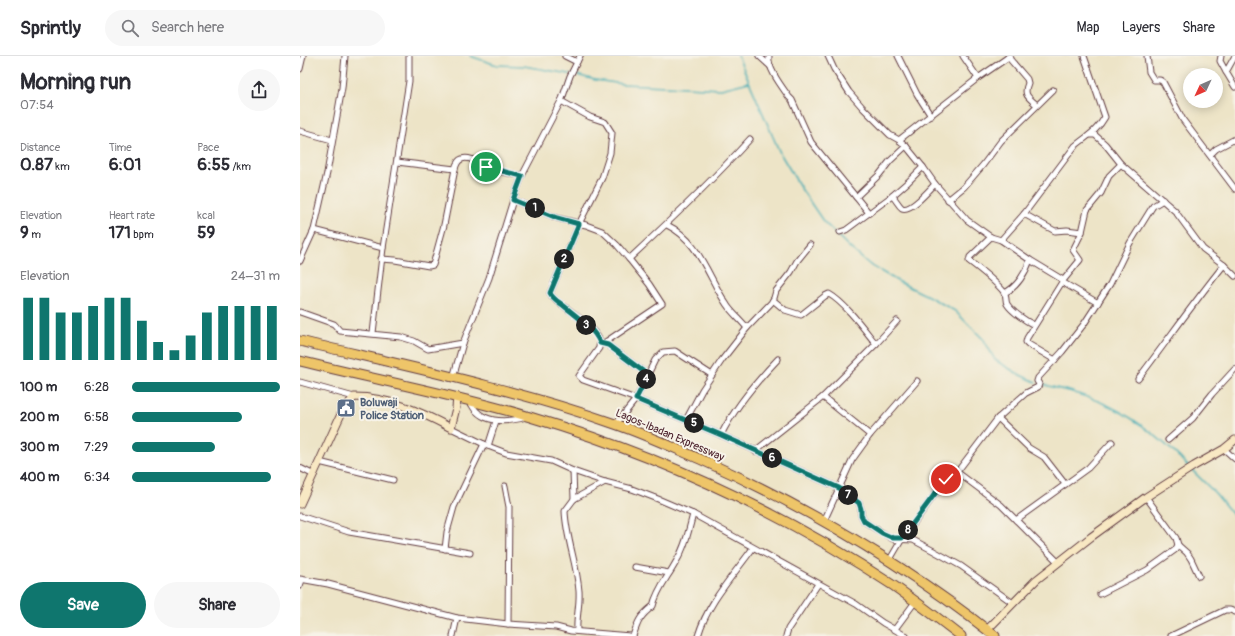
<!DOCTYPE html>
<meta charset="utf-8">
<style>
body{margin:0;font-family:Pangolin,sans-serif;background:#f7f7f7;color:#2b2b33;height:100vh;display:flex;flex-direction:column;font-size:15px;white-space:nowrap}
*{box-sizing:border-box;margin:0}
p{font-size:13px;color:#7c7c81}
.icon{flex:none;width:22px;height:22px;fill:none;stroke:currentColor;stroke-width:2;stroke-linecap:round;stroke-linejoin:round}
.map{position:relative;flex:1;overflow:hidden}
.details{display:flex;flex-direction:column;background:#fff;width:300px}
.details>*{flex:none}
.needle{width:26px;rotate:226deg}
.fabs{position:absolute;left:883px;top:12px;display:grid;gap:8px}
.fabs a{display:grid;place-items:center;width:40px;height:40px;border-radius:50%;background:#fff;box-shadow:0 2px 10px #0003;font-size:20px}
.pin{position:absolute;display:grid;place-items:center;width:34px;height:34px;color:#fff;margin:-17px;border:2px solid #fff;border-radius:50%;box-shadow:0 1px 4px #0007}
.km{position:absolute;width:20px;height:20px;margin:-10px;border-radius:50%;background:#222;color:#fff;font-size:11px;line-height:20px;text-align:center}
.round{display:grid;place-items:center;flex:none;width:42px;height:42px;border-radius:21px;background:#f7f7f7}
.summary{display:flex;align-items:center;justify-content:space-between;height:68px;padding:0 20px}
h1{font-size:22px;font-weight:700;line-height:30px}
.figures{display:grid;grid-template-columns:repeat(3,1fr);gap:6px;height:68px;padding:4px 20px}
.figures div{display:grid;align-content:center}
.figures b{font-size:17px;font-weight:700}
.figures small{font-size:11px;font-weight:400}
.figures p{font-size:11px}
.chart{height:112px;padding:8px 20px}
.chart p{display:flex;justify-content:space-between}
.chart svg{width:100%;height:72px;margin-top:4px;stroke:#0f766e;stroke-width:6}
.button{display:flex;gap:8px;margin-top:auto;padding:8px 20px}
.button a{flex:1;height:46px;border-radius:24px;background:#0f766e;color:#fff;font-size:16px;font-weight:700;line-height:46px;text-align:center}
.button a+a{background:#f7f7f7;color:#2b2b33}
ul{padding:0 20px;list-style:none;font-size:13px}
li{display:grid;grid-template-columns:64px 48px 1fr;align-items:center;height:30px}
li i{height:10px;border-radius:5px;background:#0f766e}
header{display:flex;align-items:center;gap:24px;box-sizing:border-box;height:56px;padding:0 20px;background:#fff;border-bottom:1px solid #e1e1e2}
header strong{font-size:19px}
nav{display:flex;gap:22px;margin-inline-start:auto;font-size:14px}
.search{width:280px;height:36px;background:#f7f7f7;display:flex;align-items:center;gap:10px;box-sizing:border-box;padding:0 14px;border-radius:22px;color:#7c7c81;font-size:15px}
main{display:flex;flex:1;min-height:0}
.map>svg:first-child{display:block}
</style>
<header>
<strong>Sprintly</strong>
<div class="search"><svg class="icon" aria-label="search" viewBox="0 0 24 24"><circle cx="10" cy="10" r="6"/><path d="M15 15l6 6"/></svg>Search here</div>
<nav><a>Map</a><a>Layers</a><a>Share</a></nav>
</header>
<main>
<section class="details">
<div class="summary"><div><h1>Morning run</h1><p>07:54</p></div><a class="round"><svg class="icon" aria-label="share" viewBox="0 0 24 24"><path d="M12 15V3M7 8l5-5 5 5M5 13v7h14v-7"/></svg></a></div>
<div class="figures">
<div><p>Distance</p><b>0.87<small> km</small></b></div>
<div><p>Time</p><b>6:01</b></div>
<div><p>Pace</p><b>6:55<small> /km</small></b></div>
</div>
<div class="figures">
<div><p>Elevation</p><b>9<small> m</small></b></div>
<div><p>Heart rate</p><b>171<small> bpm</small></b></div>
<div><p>kcal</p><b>59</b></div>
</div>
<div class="chart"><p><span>Elevation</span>24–31 m</p>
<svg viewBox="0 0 160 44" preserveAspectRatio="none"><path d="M5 44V6M15 44V6M25 44V15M35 44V15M45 44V11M55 44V6M65 44V6M75 44V20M85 44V33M95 44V38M105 44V29M115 44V15M125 44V11M135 44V11M145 44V11M155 44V11"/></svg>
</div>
<ul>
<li><b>100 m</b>6:28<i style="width:100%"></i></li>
<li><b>200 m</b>6:58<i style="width:74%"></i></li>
<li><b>300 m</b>7:29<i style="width:56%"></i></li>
<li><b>400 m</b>6:34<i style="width:94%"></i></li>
</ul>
<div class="button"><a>Save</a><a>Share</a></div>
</section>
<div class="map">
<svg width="935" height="580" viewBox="0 0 935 580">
<rect width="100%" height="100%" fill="#f7f3e8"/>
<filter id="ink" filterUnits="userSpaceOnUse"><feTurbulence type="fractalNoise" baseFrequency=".025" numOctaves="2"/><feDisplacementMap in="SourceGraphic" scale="8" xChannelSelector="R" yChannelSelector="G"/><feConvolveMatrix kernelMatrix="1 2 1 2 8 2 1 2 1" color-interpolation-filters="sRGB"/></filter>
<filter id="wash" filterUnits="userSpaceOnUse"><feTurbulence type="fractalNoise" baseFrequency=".012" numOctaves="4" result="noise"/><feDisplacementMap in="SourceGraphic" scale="16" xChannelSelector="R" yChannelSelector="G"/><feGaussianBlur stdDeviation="0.9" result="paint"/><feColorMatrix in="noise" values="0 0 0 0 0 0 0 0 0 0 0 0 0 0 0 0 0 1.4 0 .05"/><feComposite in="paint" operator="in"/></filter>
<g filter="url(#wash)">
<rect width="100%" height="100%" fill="#ede4c7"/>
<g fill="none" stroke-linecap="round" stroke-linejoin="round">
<g stroke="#3aabb4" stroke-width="1.5">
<polyline points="170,0 197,9 224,10 269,18"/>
<polyline points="438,0 480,97 502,134 523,165 549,191 570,209 599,226 628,240 655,255 684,284 695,304 720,319 736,326"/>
<polyline points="273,18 295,24 323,28 386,31 421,33 449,26"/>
<path d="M 740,327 C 750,331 759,333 769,335 C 779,338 789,342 798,345 C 833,359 863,384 889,411"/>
<polyline points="892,414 916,438 934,460 935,464"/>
</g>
</g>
</g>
<g filter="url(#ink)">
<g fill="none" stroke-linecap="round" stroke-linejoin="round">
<g stroke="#623d42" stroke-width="7">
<g id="street">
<polyline points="265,0 277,6"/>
<polyline points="459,0 470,10"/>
<path d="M 469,0 C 467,12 482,31 489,41 L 492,44 L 511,86 L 569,157"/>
<polyline points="528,0 534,13 549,36 563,52 590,79 599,84 606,90 623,111 635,128 667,164 691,181 701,184 730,204 763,224"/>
<polyline points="598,0 617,38 631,60"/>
<polyline points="663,0 678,22"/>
<polyline points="847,0 849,16 854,24 860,24 863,26 883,64 935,133"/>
<polyline points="921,0 920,5 926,16"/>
<polyline points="935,0 926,16 935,31"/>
<path d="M 708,1 L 727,23 L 728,27 C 723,39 728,41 737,49"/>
<polyline points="0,13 3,0"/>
<path d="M 261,45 L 290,61 L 305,66 L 312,77 L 310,97 L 302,122 L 279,168 L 250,237 C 253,243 258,246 264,250 C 272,256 298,275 300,286 C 300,288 299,289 299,292 L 279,320 L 283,324 L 336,343 L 421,379 L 539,432 L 559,447 L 561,453 L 561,459 L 564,465 L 571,470 L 593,483 L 613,484 L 632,494 L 661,510 L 713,547"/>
<polyline points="0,75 32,84"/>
<polyline points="790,79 795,79 805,88 821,108 875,155 903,193 924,209 935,220"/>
<polyline points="599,84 678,22 710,0"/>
<polyline points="910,99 916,93 935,83"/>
<polyline points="97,106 155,113"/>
<path d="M 592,140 C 596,143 598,149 602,152 C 611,156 629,134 635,128"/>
<polyline points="556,141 579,119 590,105 606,90"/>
<polyline points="213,144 257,162 286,169 302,175 317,189 329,203 349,228 362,248 304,287"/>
<polyline points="648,144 664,131 683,109 701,85 753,34"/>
<polyline points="724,158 755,175 767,174 782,176"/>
<path d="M 367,169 C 399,184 408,221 427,249 C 432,257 441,264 447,272"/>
<polyline points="14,174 83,192"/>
<polyline points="540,176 546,174 592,140 608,126 623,111"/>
<path d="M 691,181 L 670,201 L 669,205 C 681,214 694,224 704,236 C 707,240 705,244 707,248 C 712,256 726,265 734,269"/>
<path d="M 701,184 L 724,158 L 775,90 C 786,81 798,74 805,61 L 784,0"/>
<path d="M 81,203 L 95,204 L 129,210 L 133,209 L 144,169 L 155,113 C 156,109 158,104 162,103 C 169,100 179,107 185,110 C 196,116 210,117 222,120"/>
<path d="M 329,203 C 371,164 412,125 450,83"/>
<polyline points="0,205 14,174 27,117 42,32 45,0"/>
<polyline points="762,226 798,247"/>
<path d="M 704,237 C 717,232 726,216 730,204"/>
<path d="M 473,244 L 485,254 L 501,259 L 525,240 L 529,238 C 545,247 564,273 576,288"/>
<polyline points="0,256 34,268 40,275 101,281 114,285 128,293 163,287"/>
<polyline points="73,277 83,192 109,25 109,0"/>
<polyline points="301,287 308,289 348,319"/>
<polyline points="755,304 728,288 726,286 727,282 762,226 780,204 773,194 782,176 787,154 801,137 809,120 821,108"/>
<polyline points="153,322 163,287 189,222 213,144 222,120 262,43 270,20 280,0"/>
<path d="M 838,323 C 867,285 894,246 924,209"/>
<polyline points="0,326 54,341"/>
<polyline points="523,341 570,379"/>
<path d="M 170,345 C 179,368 206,367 226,361"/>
<polyline points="698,362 729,392 744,401 765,428"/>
<polyline points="386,364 402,334 422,304 447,272 471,247 474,242 476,235 491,216 497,205 510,189"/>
<polyline points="316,368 336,343 355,304 363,296 375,295 412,319"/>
<polyline points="151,372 188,390 206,397 251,405 273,415 305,426 332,433 358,443 393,458 556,548 583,567 606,580"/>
<path d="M 421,379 C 435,351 456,326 478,303"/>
<polyline points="868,384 893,362 912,338 935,313"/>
<polyline points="188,390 196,365"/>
<polyline points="924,393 935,403"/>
<polyline points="455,395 523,341 576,288 597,265"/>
<polyline points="19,406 93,424"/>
<polyline points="0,412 14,419"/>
<polyline points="273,415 274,443"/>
<polyline points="657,416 701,449 758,506"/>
<polyline points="205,430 209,451 208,568"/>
<polyline points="846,441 876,482 878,489 887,497 891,503 899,520"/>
<polyline points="0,460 49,476 170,497"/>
<polyline points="716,464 788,412 812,386"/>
<polyline points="524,465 552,404 570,379 617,325"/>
<polyline points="145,493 147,476 154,451 184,388"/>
<polyline points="589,505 602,483 646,423 650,420 657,416 698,362 726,337 738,331 739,328 737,325 738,322 762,296 784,268 810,228 830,187 853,150 863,144"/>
<polyline points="335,511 369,517"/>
<polyline points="0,523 28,528 157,562 208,568 256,571 271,575 330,580"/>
<polyline points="0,530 2,524"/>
<polyline points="800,538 847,514 875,494 878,489"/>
<polyline points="595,573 615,546"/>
<path d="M 277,575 C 276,562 280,548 279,535 C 277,508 266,482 265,455 L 274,443 L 305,426"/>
<polyline points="153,580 157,562"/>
<path d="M 333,580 C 338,565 340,560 353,550 C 357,533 368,521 376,506 C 385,491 389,474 393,458"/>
<path d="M 398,580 C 408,546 433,520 453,492"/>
<polyline points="486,580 488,573 518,528"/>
<polyline points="871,580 925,554 930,554 935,556"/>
</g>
</g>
<g stroke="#623d42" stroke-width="9">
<g id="secondary">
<path d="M 0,448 L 42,356 L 54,341 C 89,341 121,356 151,372 L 156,352 L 157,341"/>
<polyline points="687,574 736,524 791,481 846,441 894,410 924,393 935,384"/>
</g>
</g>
<g stroke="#623d42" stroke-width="11">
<g id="highway">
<path d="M 0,285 C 105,310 212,332 315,368 C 344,378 372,391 400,403 C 505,450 605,509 695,580"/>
<path d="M 0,305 C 76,324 154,338 230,361 C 358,399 482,456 594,530 C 617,546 639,563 661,580"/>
</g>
</g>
<use href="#street" stroke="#fff" stroke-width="5"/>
<use href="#secondary" stroke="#f8e8c3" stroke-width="7"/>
<use href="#highway" stroke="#eec569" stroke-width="9"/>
</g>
</g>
<g fill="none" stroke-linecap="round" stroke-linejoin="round" filter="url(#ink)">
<g stroke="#fff" stroke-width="8">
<path id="route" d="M 186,111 L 222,120 L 213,144 L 257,162 L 279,168 L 250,237 C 253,243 259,246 264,250 C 276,260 294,272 300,287 L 308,289 L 348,319 L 336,343 L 421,379 L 539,432 L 559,447 L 561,453 L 561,459 L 564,465 L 582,477 L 593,482 L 602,482 L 646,423"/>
</g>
<use href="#route" stroke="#0f766e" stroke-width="5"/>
</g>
<defs>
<g id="civic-square" transform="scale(1)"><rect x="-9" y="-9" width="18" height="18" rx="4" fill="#5c6f8a" stroke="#f7f3e8"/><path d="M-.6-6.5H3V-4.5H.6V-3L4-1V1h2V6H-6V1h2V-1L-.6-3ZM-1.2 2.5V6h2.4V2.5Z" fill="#fff"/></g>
</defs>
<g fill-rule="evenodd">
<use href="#civic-square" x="46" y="352"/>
</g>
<g text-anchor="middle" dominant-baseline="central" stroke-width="4" stroke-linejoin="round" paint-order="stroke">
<g font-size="11" font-weight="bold" fill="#4e5e75" stroke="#f7f3e8" text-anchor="start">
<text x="60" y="346">Boluwaji<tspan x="60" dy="13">Police Station</tspan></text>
</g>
<g font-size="11" fill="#4a1f2b" stroke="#f7f3e8">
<text transform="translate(370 379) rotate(23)">Lagos-Ibadan Expressway</text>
</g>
</g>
</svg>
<div class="fabs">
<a><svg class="needle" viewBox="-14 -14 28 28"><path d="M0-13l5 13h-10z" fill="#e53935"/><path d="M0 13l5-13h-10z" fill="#7c7c81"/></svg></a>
</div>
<div class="pin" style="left:186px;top:111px;background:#1e9e55"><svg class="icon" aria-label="arrive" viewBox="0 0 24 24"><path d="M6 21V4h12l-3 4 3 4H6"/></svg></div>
<div class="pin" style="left:646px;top:423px;background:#d93025"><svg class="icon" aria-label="check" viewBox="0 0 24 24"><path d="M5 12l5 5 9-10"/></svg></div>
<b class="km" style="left:235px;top:152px">1</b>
<b class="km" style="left:264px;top:203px">2</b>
<b class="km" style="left:286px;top:269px">3</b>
<b class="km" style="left:346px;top:323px">4</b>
<b class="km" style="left:394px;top:367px">5</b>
<b class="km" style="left:472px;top:402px">6</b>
<b class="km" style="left:548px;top:439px">7</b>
<b class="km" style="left:608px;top:474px">8</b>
</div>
</main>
